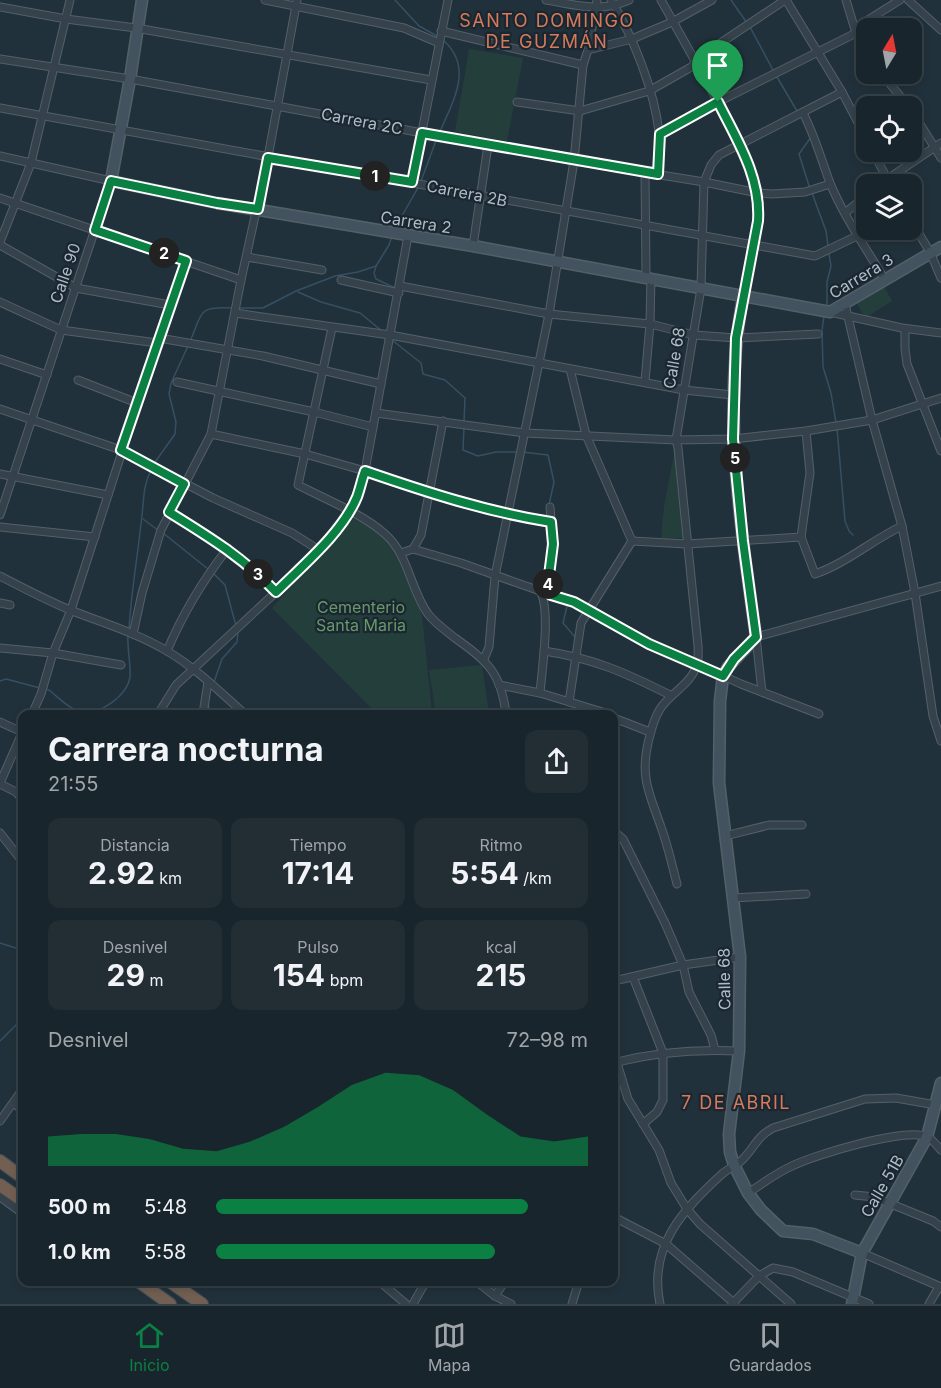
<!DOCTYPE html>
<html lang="es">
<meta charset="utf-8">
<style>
body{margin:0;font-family:Inter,sans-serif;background:#222d34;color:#f1f3f6;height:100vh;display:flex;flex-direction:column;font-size:22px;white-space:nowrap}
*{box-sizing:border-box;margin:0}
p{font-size:20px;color:#9fa5a9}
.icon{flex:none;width:33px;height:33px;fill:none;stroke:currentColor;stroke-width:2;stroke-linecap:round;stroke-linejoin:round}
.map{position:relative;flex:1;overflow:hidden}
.side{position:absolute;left:18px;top:710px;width:600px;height:576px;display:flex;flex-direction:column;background:#19252c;border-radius:12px;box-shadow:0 3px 9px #0003,0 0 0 2px #374248}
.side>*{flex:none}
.needle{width:39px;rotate:10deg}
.buttons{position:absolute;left:856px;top:18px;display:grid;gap:12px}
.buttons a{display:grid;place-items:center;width:66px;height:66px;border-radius:12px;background:#19252c;box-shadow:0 3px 9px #0003,0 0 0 2px #374248;font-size:30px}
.pin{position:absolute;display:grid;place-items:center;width:51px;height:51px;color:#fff;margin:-62px -26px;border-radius:50% 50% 50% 0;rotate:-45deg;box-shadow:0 0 6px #0007}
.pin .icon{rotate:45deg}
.km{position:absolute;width:30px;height:30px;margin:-15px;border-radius:50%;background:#222;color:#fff;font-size:16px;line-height:30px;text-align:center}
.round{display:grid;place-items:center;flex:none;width:63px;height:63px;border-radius:12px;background:#222d34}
.summary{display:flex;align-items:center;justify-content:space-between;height:102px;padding:0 30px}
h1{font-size:33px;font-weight:700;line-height:45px}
.stats{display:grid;grid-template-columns:repeat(3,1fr);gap:9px;height:102px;padding:6px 30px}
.stats div{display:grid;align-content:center;border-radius:12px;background:#222d34;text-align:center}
.stats b{font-size:30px;font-weight:700}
.stats small{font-size:16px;font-weight:400}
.stats p{font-size:16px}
.chart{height:168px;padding:12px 30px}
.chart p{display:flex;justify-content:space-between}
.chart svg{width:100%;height:108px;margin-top:6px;fill:#0b8043;opacity:.7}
ul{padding:0 30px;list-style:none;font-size:20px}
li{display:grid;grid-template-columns:96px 72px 1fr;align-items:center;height:45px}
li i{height:15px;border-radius:8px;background:#0b8043}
.tab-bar{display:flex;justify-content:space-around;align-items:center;height:84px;border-top:2px solid #374248;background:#19252c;font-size:16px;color:#9fa5a9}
.tab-bar a{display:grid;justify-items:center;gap:3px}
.tab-bar .selected{color:#0b8043}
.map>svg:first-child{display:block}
</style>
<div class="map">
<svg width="941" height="1304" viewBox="0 0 941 1304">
<rect width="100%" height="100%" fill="#21313b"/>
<g fill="#243e3c">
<polygon points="469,49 523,58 507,141 455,132"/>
<polygon points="883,285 892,301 865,318 856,302"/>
<polygon points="675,449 683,538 661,538 664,507"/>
<polygon points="351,518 369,525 385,536 397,554 422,615 432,714 377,714 272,608 327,547"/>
<polygon points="482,665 489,714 436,714 429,670"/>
</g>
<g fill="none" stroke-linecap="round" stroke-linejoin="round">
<g stroke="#355063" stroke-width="1.5">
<polyline points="395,0 419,26 439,37"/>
<polyline points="731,0 747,23"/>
<polyline points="750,27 773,70"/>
<polyline points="777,77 797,111"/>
<path d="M 439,134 C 452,102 475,68 443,40"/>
<polyline points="421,181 437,138"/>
<polyline points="810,189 799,154 811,137"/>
<polyline points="812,193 826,231 828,246"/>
<polyline points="395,228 419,186"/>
<polyline points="376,266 374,273 376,279 395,288"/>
<polyline points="298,292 321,302 360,313 382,331"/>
<polyline points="827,305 827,282 831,266 829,254"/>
<polyline points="238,308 263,308 296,291 335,276 358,272 376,266 389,245 392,236"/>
<polyline points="824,316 822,330 823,367 831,393 836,423"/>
<path d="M 191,339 C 203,310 200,306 233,308"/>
<polyline points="392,340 421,363 423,374 445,380 465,398 464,422"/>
<polyline points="464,427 463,450 478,456 496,452 518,452"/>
<polyline points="837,428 845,521 849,531 853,535"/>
<polyline points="522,452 548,455 554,482 549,505"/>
<polyline points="153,465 175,434 176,422 169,394 171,383 188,346"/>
<polyline points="143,519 159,531"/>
<polyline points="163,533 208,569"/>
<polyline points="212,572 225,585 236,626"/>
<polyline points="544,591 545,578"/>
<polyline points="545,595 557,599"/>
<polyline points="568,602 563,623 575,637"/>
<path d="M 129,630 C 131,594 137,560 141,524 C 144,505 142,487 151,470"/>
<polyline points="0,681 6,679 40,688"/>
<polyline points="214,682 222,659 237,642 238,631"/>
<path d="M 44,689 L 49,690 C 58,697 69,709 80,712 C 99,716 127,696 130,677 C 131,664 127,649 128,635"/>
<polyline points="208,703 210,714"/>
<polyline points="0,943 22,950"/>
<polyline points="0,1041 22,1019"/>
</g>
<g stroke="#536069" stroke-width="9">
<g id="street">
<polyline points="265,0 404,28 439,43"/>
<path d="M 546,0 C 577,5 599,13 629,0"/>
<path d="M 611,0 C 633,37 654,89 659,132 C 661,146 658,161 658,174"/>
<polyline points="661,0 718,102 750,166 758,193 758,221 743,296"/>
<polyline points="786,0 842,92 867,140"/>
<polyline points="846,0 856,33 867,53"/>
<polyline points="908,0 941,30"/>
<polyline points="0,7 66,19 136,28 431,80"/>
<polyline points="855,28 900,0"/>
<polyline points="441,31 583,65"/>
<polyline points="588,50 632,39 672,22 712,0"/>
<polyline points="0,59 130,79 574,161 704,182 758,193 772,194 805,192 830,184"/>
<polyline points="882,74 908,106"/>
<polyline points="517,102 580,111 649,91 693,66 695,60 785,0"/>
<polyline points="0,108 815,256 859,235"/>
<polyline points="912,111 941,158"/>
<path d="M 803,113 C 815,136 821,159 830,183 C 844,217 866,248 885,280"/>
<polyline points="660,134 718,102 856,33"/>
<polyline points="873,152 890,184"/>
<polyline points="0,156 111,181 0,515"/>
<polyline points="645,172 646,277"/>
<polyline points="412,182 448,0"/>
<polyline points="880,184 941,143"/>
<polyline points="0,198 241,280"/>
<polyline points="845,213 867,195"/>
<polyline points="912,222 930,252 941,278"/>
<polyline points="0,242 31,163 70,0"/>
<polyline points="0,245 76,288 170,305"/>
<polyline points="473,246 488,145"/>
<polyline points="247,257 322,270"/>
<polyline points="341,280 399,293"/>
<polyline points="400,286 549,314 650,324 694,335 736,338 818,334"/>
<polyline points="0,302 61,330 157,343"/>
<polyline points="845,304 872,420 902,526 915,593 933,716 941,741"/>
<polyline points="830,312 902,328 941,333"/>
<polyline points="235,313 390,335 684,390 733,395"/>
<path d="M 332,328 L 298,485 C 325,499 363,514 385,534 C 409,555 410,589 428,614 C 435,623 446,631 455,638 C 487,661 501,672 506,714"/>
<polyline points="905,329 905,349 907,364 941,451"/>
<polyline points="159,338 263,356 381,384"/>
<polyline points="0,359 47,375"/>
<polyline points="570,369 586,435 632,541"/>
<polyline points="78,380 137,403"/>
<polyline points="645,381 650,324 651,278"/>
<polyline points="177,382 314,412 373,427"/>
<polyline points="0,409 121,450 213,498 292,533 319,550"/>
<polyline points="376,413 525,433 676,440 733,439 806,431 872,420 941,398"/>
<path d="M 806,431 L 810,473 L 801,537 L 815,574 C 847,563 872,540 902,526"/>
<polyline points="211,434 305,454 365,471 457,502 508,514 551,521"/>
<polyline points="0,474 108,495"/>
<polyline points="550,507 553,544 547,591 550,593 574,602 594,615 668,653 697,664 741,684 819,714"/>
<path d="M 169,512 C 211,538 242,557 276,592"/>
<polyline points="0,527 95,537"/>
<polyline points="632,541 687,544 801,537"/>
<polyline points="413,549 421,535 443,421"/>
<path d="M 401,553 L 413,549 L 461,563 L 540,591 C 551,609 542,670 540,693"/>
<path d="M 0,576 C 23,588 46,600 70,610 C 103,623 137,633 167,651 C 196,668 220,692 245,714"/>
<polyline points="0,603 10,605"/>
<polyline points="133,634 142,593 161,530 211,434 241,280 268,157 297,0"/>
<polyline points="0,648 53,653 121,665"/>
<path d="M 167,651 C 183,613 203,580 228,548"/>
<path d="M 544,651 C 593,658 626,673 670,695"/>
<polyline points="484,659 489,647 495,576 549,314 574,161 583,65 588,50 597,0"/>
<polyline points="499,685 540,693 609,714"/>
<polyline points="762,692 756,637 941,586"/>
<polyline points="569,702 581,623 632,541"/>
<polyline points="32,714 41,694 53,653 71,610 157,343 186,261"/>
<polyline points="158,714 176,685 276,592 319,550 352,507 365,471 408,236"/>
<polyline points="203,714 208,682"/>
<polyline points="614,718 650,732"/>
<polyline points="0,722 22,732"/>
<polyline points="0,783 22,733"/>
<polyline points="0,784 16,792 22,799"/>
<polyline points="614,831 623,839 665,923 683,965 689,992 711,1035 715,1050"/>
<polyline points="0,833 22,861"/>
<polyline points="725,836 769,825 802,825"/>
<path d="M 677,884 C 672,865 668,846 661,827 C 650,795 640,778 648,743 C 651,731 653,720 660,709 C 670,693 692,684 697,664 C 699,658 698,651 698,646 L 678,448 L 676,440 L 701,288 L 704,182 L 711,165 L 719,155 L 842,92"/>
<polyline points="733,898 806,894"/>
<polyline points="633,977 663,1053 663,1100 657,1112 643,1124"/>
<polyline points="614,981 683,965 740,957"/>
<polyline points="614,1053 628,1099 659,1150 671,1183 687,1209 700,1224 791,1304"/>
<path d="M 617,1062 C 657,1052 698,1049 739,1051"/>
<polyline points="14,1103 22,1110"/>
<polyline points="0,1121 22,1090"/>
<path d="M 748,1193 C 762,1184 776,1173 792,1166 C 814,1155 906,1127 928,1137 C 933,1140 937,1146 941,1150"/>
<polyline points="855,1195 874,1197 933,1221 941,1227"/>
<polyline points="0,1197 22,1213"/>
<polyline points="614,1217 666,1244 735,1304"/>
<polyline points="862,1253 941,1287"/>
<polyline points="379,1281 406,1304"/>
<polyline points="476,1281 495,1296 511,1304"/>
<polyline points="495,1296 505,1281"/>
<polyline points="413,1304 426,1281"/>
<polyline points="572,1304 579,1281"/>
<path d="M 660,1304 C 648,1246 683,1210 722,1174 C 728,1169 735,1166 741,1161 C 754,1149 756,1137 773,1128 L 865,1099 L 896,1098 L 936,1105"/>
<polyline points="732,1304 759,1276 773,1268 793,1272 869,1304"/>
<polyline points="929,1304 939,1287"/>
</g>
</g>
<g stroke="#536069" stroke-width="13">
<g id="secondary">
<polyline points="142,0 130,79 111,181 217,203 473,246 830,312 941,247"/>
<path d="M 743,296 C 722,411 740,522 756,637 L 728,667 L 723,676 L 720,701 L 719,783 L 740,957 L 739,1051 L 729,1134 L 730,1152 L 734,1165 L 748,1193 L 761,1210 L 783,1231 L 813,1234 L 862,1253"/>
<polyline points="852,1304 862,1253 927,1137 941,1083"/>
</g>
</g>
<g stroke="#404d56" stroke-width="14">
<g id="highway">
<polyline points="0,1161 22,1177"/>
<polyline points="0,1185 22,1200"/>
<polyline points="138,1281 170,1304"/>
<polyline points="169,1281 202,1304"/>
</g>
</g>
<use href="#street" stroke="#35424b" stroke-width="7"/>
<use href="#secondary" stroke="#43525f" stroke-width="10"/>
<use href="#highway" stroke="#725f52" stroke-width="12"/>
</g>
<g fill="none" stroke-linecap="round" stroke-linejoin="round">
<g stroke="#fff" stroke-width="12">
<path id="route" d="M 718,102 C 737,140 761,177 758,221 L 736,338 L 733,439 L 743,541 L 756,637 L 734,659 L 723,676 L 649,644 L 574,602 L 551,595 L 547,591 L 553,544 L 551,522 C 487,512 426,492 365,471 C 362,479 360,489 357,497 C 342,533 303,565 276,592 C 242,557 211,538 169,512 L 184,484 L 121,450 L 186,261 L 95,230 L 111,181 L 217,203 L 258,209 L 268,158 L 412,182 L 422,133 L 658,174 L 660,134 Z"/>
</g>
<use href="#route" stroke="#0b8043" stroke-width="8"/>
</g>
<g text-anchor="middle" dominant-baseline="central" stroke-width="4.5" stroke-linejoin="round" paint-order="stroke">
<g font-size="16" fill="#b0bdc7" stroke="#1a2730">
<text transform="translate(362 121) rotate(11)">Carrera 2C</text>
<text transform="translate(467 193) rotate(11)">Carrera 2B</text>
<text transform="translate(416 222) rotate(9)">Carrera 2</text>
<text transform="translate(65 273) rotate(-71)">Calle 90</text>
<text transform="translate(861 276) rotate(-31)">Carrera 3</text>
<text transform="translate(674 358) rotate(-80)">Calle 68</text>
<text transform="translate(724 979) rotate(-91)">Calle 68</text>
<text transform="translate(882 1186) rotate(-60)">Calle 51B</text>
</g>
<g font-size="16" fill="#679969" stroke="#1a2730">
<text x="361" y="607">Cementerio<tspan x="361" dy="18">Santa Maria</tspan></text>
</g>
<g font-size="18" letter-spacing="1.5" fill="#d77a5c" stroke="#1a2730">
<text x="547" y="20">SANTO DOMINGO<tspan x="547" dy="21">DE GUZMÁN</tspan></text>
<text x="736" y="1102">7 DE ABRIL</text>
</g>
</g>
</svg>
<div class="buttons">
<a><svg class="needle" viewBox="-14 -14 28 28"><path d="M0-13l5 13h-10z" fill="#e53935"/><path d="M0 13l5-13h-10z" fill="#9fa5a9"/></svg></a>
<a><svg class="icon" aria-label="locate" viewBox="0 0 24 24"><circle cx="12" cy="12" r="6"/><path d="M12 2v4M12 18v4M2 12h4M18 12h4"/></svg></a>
<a><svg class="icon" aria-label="layers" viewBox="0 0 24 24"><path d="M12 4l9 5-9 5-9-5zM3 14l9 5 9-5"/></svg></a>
</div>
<div class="pin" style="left:718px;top:102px;background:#1e9e55"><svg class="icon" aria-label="arrive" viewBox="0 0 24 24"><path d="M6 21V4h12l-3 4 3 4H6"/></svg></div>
<b class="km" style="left:375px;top:176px">1</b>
<b class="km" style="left:164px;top:253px">2</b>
<b class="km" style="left:258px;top:574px">3</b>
<b class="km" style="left:548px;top:584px">4</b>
<b class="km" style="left:735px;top:458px">5</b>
<section class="side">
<div class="summary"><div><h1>Carrera nocturna</h1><p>21:55</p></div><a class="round"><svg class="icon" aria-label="share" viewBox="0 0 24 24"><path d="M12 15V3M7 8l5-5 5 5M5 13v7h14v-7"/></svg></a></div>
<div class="stats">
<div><p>Distancia</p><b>2.92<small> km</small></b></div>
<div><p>Tiempo</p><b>17:14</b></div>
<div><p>Ritmo</p><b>5:54<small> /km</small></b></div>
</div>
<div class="stats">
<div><p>Desnivel</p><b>29<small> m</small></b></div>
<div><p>Pulso</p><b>154<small> bpm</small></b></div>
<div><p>kcal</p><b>215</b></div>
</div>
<div class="chart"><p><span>Desnivel</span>72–98 m</p>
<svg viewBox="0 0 160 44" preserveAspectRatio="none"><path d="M0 44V32L10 31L20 31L30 33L40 37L50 38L60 34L70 28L80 20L90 11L100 6L110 7L120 13L130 23L140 32L150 34L160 32V44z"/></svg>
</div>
<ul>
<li><b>500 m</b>5:48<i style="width:84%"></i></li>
<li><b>1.0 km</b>5:58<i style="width:75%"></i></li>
</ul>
</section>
</div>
<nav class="tab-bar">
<a class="selected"><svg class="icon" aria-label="home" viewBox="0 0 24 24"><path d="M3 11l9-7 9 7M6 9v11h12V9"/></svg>Inicio</a>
<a><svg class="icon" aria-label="map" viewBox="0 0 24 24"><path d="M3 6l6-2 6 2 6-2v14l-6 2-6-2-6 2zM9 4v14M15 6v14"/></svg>Mapa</a>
<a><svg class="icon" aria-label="saved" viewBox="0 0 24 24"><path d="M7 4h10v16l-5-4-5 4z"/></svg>Guardados</a>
</nav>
